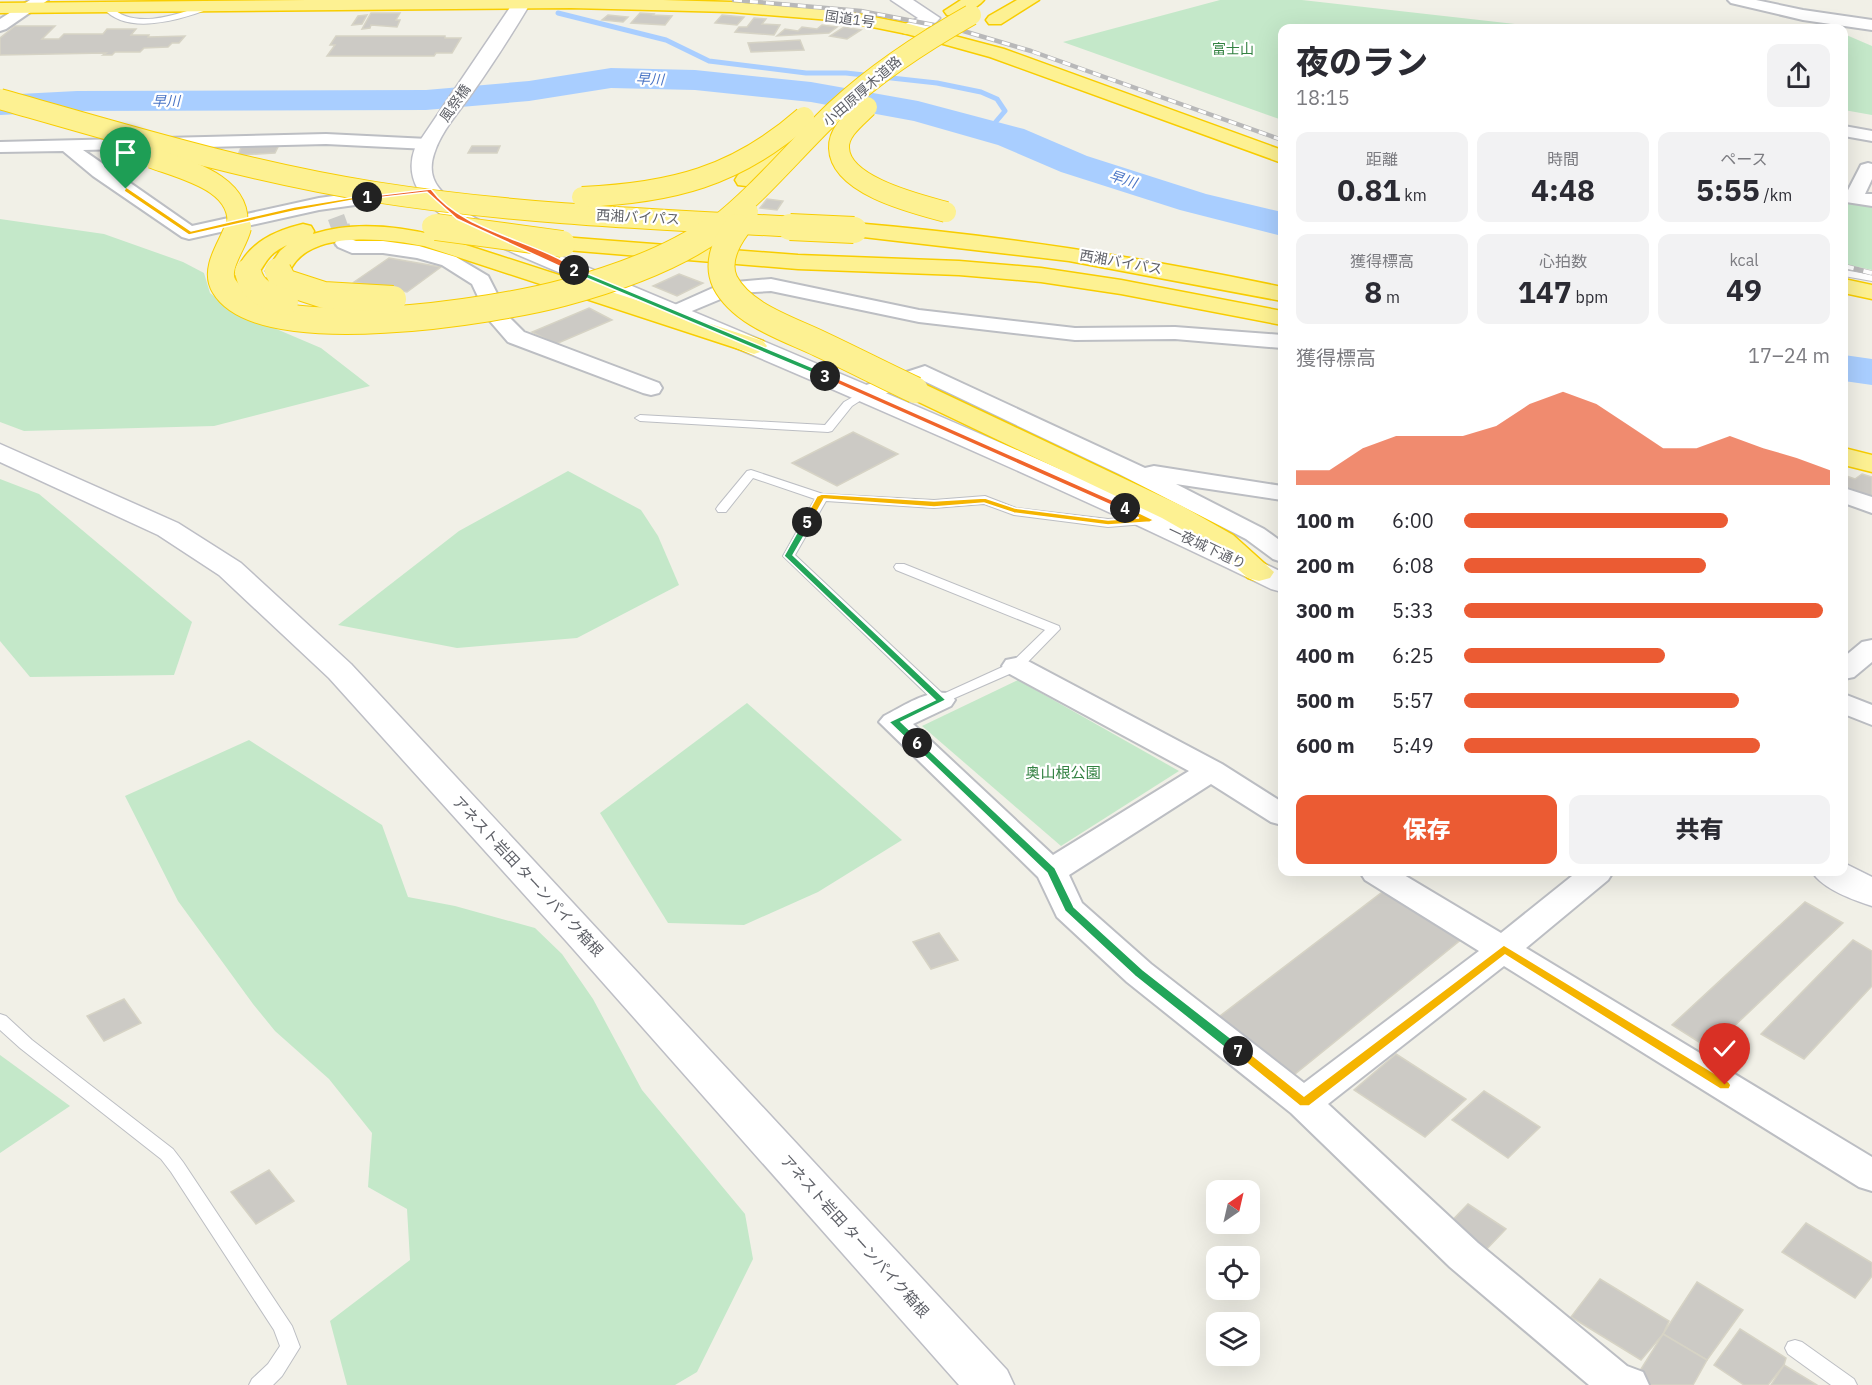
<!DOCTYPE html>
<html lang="ja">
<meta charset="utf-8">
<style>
body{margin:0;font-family:"IBM Plex Sans","Noto Sans JP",sans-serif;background:#f2f2f3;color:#2b2b33;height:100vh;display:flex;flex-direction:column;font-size:22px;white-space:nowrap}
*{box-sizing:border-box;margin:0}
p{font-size:20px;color:#7c7c81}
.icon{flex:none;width:33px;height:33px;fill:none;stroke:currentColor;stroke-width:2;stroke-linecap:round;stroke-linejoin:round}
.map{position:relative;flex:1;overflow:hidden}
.side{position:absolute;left:1278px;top:24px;width:570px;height:852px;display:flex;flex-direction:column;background:#fff;border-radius:12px;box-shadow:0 6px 24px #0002}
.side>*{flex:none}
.needle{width:39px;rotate:34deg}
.tools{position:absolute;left:1206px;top:1180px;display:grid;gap:12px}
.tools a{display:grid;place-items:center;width:54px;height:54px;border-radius:12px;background:#fff;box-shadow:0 6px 24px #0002;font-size:30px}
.pin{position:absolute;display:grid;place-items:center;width:51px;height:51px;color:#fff;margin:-62px -26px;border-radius:50% 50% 50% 0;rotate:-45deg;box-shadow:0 0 6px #0007}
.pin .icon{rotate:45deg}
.km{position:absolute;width:30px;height:30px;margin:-15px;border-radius:50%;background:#222;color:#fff;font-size:16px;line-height:30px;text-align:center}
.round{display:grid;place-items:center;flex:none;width:63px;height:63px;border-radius:12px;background:#f2f2f3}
.headline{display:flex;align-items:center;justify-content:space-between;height:102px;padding:0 18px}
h1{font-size:33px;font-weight:800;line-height:45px}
.figures{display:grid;grid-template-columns:repeat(3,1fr);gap:9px;height:102px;padding:6px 18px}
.figures div{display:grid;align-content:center;border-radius:12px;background:#f2f2f3;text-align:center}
.figures b{font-size:30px;font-weight:800}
.figures small{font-size:16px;font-weight:400}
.figures p{font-size:16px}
.chart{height:168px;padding:12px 18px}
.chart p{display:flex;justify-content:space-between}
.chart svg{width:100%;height:108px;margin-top:6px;fill:#eb5b33;opacity:.7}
.action{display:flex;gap:12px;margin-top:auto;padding:12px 18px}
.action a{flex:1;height:69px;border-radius:12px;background:#eb5b33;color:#fff;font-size:24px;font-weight:800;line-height:69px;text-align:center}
.action a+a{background:#f2f2f3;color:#2b2b33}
ul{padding:0 18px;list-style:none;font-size:20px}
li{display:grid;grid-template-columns:96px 72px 1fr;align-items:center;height:45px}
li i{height:15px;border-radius:8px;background:#eb5b33}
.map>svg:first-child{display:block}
</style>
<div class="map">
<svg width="1872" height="1385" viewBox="0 0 1872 1385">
<rect width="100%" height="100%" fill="#f1f0e7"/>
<g fill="#c4e8c9">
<polygon points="1220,0 1302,0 1550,28 1282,28 1282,120 1063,42"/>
<polygon points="1844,34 1872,46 1872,115 1844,110"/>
<polygon points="1844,195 1872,203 1872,270 1844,264"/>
<polygon points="0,219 104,234 183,262 204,273 210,293 232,310 321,348 370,386 214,426 24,431 0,422"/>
<polygon points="568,471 641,510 658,536 679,585 577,638 457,648 338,625 459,531"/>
<polygon points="0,479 39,494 192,622 174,675 30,677 0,641"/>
<polygon points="1018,680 1179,771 1061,846 922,726"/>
<polygon points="747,703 902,840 818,892 744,925 668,923 600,813"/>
<polygon points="249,740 382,825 408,897 455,906 535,928 562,954 593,999 642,1090 745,1214 753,1259 697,1372 675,1385 347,1385 330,1321 410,1260 407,1209 368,1187 372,1133 329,1079 275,1031 253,1004 178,901 125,796"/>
<polygon points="0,1055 70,1106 0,1153"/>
</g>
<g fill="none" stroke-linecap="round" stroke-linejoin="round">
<polyline stroke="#a9ceff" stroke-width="5" points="558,13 666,40 709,61 806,73 846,73 937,83 981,92 997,99 1005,111 988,131"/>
<g fill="#a9ceff" fill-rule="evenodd">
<polygon points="611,68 695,70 811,82 918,101 1024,129 1087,156 1206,194 1282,212 1282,236 1180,210 1061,172 998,145 914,121 811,102 695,90 611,88 529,101 426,110 77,111 0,115 0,95 77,91 426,90 529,81"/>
<polygon points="1844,355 1872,359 1872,385 1844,381"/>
</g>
</g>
<g fill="#cccac5" stroke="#d6d3c5" stroke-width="1.5">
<polygon points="371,13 400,13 396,20 400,20 397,27 371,25 370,28 362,29"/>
<polygon points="640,13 654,14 653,15 672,16 665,25 631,23"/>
<polygon points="367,15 362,24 352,25 358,16"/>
<polygon points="608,15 628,17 623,22 602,20"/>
<polygon points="722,15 744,17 737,25 715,23"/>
<polygon points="754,18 766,19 762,24 780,25 774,35 735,32 739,27 747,27"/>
<polygon points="822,25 837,27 829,33 777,36 785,29 798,31 802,27 817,29"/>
<polygon points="15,26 55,26 42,39 59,39 64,34 103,34 107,29 136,29 131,35 149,35 148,37 185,36 179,43 172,43 168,47 144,48 140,52 115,52 112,55 103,55 106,53 0,55 0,38"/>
<polygon points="844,27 861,30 847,39 830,36"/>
<polygon points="336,36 445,36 445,38 461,38 452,53 436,53 434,56 327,56 335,45 330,45"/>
<polygon points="800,40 804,50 751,52 748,43"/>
<polygon points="280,143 275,153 238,155 242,145"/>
<polygon points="472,146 500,146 497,153 468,153"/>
<polygon points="767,199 783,201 777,210 760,208"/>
<polygon points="389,258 441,267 407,292 354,282"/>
<polygon points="679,274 703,283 677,296 653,286"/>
<polygon points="589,308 612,320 556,344 532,332"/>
<polygon points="853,432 898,454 837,486 792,463"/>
<polygon points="1862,474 1872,477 1872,497 1844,486 1844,475 1855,479"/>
<polygon points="1385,890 1463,938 1295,1074 1216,1019"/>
<polygon points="1805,902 1843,923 1710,1049 1672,1025"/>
<polygon points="939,933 958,960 931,969 913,942"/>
<polygon points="1853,940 1872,951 1872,986 1804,1059 1761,1034"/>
<polygon points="124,999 141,1023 104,1041 87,1016"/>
<polygon points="1396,1054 1466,1099 1425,1137 1354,1090"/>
<polygon points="1484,1091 1540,1127 1508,1158 1452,1120"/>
<polygon points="269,1170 294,1201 256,1224 231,1192"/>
<polygon points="1468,1204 1506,1229 1480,1256 1443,1230"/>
<polygon points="1806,1223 1872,1263 1872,1276 1855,1298 1782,1252"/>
<polygon points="1600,1279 1669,1321 1663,1334 1641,1360 1571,1317"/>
<polygon points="1697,1282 1743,1310 1707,1360 1663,1334"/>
<polygon points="1740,1329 1786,1358 1784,1365 1768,1385 1744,1385 1714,1365"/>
<polygon points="1663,1334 1707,1360 1693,1385 1631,1385"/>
<polygon points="1784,1365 1817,1385 1771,1385"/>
</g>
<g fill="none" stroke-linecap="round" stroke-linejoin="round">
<polyline stroke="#ccccc7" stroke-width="17" stroke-dasharray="17 8" stroke-linecap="butt" points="336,217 340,228"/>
<polyline stroke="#ccccc7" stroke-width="22" stroke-dasharray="22 11" stroke-linecap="butt" points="339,227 345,243"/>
<g stroke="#bcbec3" stroke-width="2">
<g id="lane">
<path d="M 206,5 L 209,5 L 209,9 C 179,20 127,36 103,8 L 110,6 C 134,31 178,14 206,5 Z"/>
<polygon points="1844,270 1872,275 1872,281 1844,276"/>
<polygon points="865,390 869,391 869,395 852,406 832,431 828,432 640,421 635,418 640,415 825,425 844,402"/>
<polygon points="751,470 823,494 934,500 985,496 1016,508 1108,519 1145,516 1151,520 1145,524 1108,527 1014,515 984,504 934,508 826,501 795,555 943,694 1011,663 1045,630 896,570 894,567 896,564 904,564 1059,626 1060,629 1021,669 941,704 936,703 783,556 815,499 753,478 726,512 718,512 716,509 718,506 747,471"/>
<polygon points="0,1014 6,1016 32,1040 173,1149 183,1162 292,1326 300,1347 282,1376 273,1385 249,1385 252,1379 268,1364 280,1346 274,1330 171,1172 161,1159 20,1048 0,1030"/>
<polygon points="1795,1340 1802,1342 1854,1379 1857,1385 1831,1385 1788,1354 1785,1348 1788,1342"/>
</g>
</g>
<g stroke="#bcbec3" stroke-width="4">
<g id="street">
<polygon points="30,0 48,0 6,29 0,31 0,19"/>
<polygon points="1728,0 1756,0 1803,10 1872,20 1872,30 1803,20 1731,3"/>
<polygon points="1844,126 1872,131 1872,141 1844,136"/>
<polygon points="326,134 428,139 434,140 437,144 434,148 428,149 326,144 83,150 192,226 319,198 391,188 398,190 400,194 398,198 391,200 319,210 189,239 182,237 93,176 63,151 0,152 0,142"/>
<polygon points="1868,163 1872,164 1872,179 1865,194 1872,194 1872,206 1846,202 1844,198 1859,169 1861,165"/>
<polygon points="345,237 356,241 383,241 419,246 456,257 488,276 509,317 524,332 659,383 662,388 659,393 651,395 643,393 508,342 489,320 472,284 442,265 417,258 383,253 352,253 338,247 335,243 338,239"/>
<polygon points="771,279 919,310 1075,328 1175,327 1282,335 1282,348 1175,339 1075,340 919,322 771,291 735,293 675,318 668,316 664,312 668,308 724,283"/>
<polygon points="925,366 1145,468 1154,466 1282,486 1282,500 1176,484 1264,529 1282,542 1282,562 1273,559 1246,539 1119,474 924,381 865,400 857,398 854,393 857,388"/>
<polygon points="1844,488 1872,497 1872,513 1844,503"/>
<polygon points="1872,640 1872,662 1854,677 1844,679 1844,657 1862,642"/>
<path d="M 1016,658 L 1026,660 L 1222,764 L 1282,802 L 1282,825 L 1271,822 L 1211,784 L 1069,875 L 1082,903 L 1151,964 L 1304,1083 L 1479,951 L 1365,880 L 1360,872 L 1399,872 L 1501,933 L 1577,872 L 1613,872 L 1608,880 L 1526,948 L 1872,1157 L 1872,1191 L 1859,1187 L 1504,966 L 1328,1104 L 1478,1243 L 1627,1366 L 1643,1372 L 1649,1385 L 1589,1385 L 1450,1267 L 1291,1113 L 1127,982 L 1057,917 L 1038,877 L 879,722 L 884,716 C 904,706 929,688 951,694 L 955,700 L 951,706 L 913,724 L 1053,855 L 1189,771 L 1006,672 L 1002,666 L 1006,660 Z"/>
<polygon points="1844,694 1872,705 1872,725 1844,714"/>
</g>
</g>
<g stroke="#bdbec5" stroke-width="3">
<g id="secondary">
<path d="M 515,0 L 526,0 L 530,4 C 512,34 493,64 473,92 C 459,112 441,131 434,154 C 430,166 431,178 439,188 C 460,216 501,231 532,244 C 784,350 1036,453 1282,572 L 1282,592 L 1271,589 C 1023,468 769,362 516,254 C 476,236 394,205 415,148 Z"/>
<path d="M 891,0 L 913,0 L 940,18 C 933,27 914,36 903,33 L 900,29 L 903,25 L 918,18 Z"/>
<polygon points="0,444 178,523 241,563 351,664 1007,1370 1014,1385 959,1385 567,942 329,678 219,575 158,535 0,462"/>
<path d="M 1844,863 L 1872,877 L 1872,906 C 1853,900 1823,889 1812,872 L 1844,872 Z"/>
</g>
</g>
<g stroke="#f8cd00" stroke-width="3">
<g id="highway">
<polygon points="308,0 663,0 731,2 843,11 909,24 1004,49 1282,150 1282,163 990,57 907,34 843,21 731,12 571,8 0,13 0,3"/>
<path d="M 961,0 L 984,0 C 976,9 958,18 947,15 L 944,11 Z"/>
<polygon points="1017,0 1039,0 1001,24 989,24 986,20 989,16"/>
<polygon points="785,130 792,132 795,136 792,140 754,185 746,186 738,185 735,180 738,175 778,132"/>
<path d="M 854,223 C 998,235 1141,257 1282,287 L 1282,301 L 1069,261 L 846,235 L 843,230 L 846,225 Z"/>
<path d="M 303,224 L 311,226 L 314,231 L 313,234 C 353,221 398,226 438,236 L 763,341 L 767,346 L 763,351 L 754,354 L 745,351 L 424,246 C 389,239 323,231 297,260 C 293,264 290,271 286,276 L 278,278 L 270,276 L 266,271 L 280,251 L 287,245 C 267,255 268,260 256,277 L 248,279 L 240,277 L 236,272 C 248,243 274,231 303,224 Z"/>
<polygon points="562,237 798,255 959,261 1041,268 1121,280 1282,311 1282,325 1121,294 1041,282 959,275 798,269 554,249 551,244 554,239"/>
<polygon points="1844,279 1872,285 1872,299 1844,293"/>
<polygon points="915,382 924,384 1182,506 1233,535 1274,572 1270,578 1259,581 1248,578 1213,547 1162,518 906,396 902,390 906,384"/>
<polygon points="1844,448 1872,455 1872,472 1844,465"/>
</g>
</g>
<use href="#lane" fill="#fff" fill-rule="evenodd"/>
<use href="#street" fill="#fff" fill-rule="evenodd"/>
<use href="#secondary" fill="#fff" fill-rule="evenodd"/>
<use href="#highway" fill="#fdf192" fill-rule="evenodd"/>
<g stroke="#b8b8b9" stroke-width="4.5">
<polyline id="rail-far1" points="734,0 861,11 960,30 1031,51 1282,140"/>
</g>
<g stroke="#b8b8b9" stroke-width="5">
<polyline id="rail" points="1844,266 1872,273"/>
</g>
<use href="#rail-far1" stroke="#fff" stroke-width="3" stroke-dasharray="8" stroke-linecap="butt"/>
<use href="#rail" stroke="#fff" stroke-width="4" stroke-dasharray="10" stroke-linecap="butt"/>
<g stroke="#f8cd00" stroke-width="22" stroke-linecap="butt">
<g id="highway-bridge-far1">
<path d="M 0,99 C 124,134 247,172 375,192 C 521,215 670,220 818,228"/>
<path d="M 867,107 C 856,118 838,131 839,148 C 840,186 917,204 946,212"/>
<path d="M 152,158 C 185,170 244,183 237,228"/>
<path d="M 582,197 C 671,193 736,177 804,117"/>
<polyline points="432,226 447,228"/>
<path d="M 715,228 C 760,193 795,149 836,110 C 877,72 923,42 971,15"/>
<polyline points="736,228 748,212"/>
</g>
</g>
<g stroke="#f8cd00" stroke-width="28" stroke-linecap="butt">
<g id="highway-bridge">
<path d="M 238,227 C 234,244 213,268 224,286 C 262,350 501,310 563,293 C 615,279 673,259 717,227"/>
<polyline points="436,227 562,244"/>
<path d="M 737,227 C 726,242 716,263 725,282 C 742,315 789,329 820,344 C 852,359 883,375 915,390"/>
<polyline points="790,227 854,230"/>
<polyline points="278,271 284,282 324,295 393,299"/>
<path d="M 248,272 C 252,291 268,297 285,302"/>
</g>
</g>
<use href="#highway-bridge-far1" stroke="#fdf192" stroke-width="20"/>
<use href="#highway-bridge" stroke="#fdf192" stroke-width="26"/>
</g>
<polygon fill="#f5b400" stroke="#fff" stroke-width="1.5" points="126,187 191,231 294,207 367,195 370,197 294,211 189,235 124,191"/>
<path fill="#f0652b" stroke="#fff" stroke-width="1.5" d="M 431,189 C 461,231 537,241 578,270 L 572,272 L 457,219 L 427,192 L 367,199 L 364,197 Z"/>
<polygon fill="#22a559" stroke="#fff" stroke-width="1.5" points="574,268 828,374 829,376 822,377 572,272"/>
<polygon fill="#f0652b" stroke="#fff" stroke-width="1.5" points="825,373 1128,507 1129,508 1122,510 822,377 822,374"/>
<polygon fill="#f5b400" stroke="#fff" stroke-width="1.5" points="822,494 934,501 985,498 1015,508 1108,520 1139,518 1122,510 1122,507 1125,506 1154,520 1150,522 1108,525 1014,513 984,503 934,507 824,499 810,524 804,524 803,522 817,496"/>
<polygon fill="#22a559" stroke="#fff" stroke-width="1.5" points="807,520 812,522 793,555 946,700 901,722 920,740 920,745 913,745 889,722 935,700 784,556 803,522"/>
<polygon fill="#22a559" stroke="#fff" stroke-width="1.5" points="917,739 1055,868 1074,907 1143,970 1242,1047 1242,1054 1233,1054 1135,976 1065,911 1047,873 913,745 913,740"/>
<polygon fill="#f5b400" stroke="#fff" stroke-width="1.5" points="1504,945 1729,1082 1731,1085 1729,1089 1720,1089 1505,955 1309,1106 1300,1106 1232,1051 1238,1046 1242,1047 1304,1096"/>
<g text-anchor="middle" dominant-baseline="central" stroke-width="4.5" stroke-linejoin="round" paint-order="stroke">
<g font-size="14" fill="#5f6168" stroke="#fff">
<text transform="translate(850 19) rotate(8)">国道1号</text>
<text transform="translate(862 91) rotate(-41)">小田原厚木道路</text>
<text transform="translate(455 103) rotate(-55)">風祭橋</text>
<text transform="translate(638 217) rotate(3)">西湘バイパス</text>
<text transform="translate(1121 262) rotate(10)">西湘バイパス</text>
<text transform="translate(1207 547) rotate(25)">一夜城下通り</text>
</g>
<g font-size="14" fill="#338242" stroke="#fff">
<text x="1233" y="49">富士山</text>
</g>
<g font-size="14" font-style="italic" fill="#4974c5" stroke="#fff">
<text transform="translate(650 79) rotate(2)">早川</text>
<text x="166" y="101">早川</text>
<text transform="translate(1123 179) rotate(18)">早川</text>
</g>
<g font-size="15" fill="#338242" stroke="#fff">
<text x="1063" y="772">奥山根公園</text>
</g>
<g font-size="15" fill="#5f6168" stroke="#fff">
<text transform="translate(528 876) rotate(47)">アネスト岩田 ターンパイク箱根</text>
<text transform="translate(855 1236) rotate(48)">アネスト岩田 ターンパイク箱根</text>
</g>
</g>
</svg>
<div class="tools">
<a><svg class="needle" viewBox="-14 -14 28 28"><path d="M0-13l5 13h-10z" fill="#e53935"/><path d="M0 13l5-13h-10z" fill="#7c7c81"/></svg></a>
<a><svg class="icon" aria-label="locate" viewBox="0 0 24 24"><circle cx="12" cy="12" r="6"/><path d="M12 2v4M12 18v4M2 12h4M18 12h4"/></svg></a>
<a><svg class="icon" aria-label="layers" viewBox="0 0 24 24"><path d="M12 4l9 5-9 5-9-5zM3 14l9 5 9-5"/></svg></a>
</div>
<div class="pin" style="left:126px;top:189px;background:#1e9e55"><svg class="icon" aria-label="arrive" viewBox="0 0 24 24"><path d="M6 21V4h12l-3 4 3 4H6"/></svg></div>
<div class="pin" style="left:1725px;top:1085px;background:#d93025"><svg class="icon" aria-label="check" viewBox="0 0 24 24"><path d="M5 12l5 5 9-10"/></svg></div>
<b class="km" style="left:367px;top:197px">1</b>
<b class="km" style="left:574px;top:270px">2</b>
<b class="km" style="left:825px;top:376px">3</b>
<b class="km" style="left:1125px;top:508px">4</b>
<b class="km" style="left:807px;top:522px">5</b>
<b class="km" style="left:917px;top:743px">6</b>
<b class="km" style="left:1238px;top:1051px">7</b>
<section class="side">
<div class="headline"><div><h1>夜のラン</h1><p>18:15</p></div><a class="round"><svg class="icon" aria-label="share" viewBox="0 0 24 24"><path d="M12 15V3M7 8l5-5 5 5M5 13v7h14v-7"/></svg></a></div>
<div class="figures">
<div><p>距離</p><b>0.81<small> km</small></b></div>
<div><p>時間</p><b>4:48</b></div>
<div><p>ペース</p><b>5:55<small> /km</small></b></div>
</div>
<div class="figures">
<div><p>獲得標高</p><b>8<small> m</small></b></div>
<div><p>心拍数</p><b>147<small> bpm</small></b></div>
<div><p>kcal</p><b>49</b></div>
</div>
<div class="chart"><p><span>獲得標高</span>17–24 m</p>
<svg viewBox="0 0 160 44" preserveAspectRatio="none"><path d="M0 44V38L10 38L20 29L30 24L40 24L50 24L60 20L70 11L80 6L90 11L100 20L110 29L120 29L130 24L140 29L150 33L160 38V44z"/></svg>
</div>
<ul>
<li><b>100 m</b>6:00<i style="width:72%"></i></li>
<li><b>200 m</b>6:08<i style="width:66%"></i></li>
<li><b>300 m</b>5:33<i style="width:98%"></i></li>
<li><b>400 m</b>6:25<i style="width:55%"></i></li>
<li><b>500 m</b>5:57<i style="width:75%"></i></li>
<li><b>600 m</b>5:49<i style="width:81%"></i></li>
</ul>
<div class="action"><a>保存</a><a>共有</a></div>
</section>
</div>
